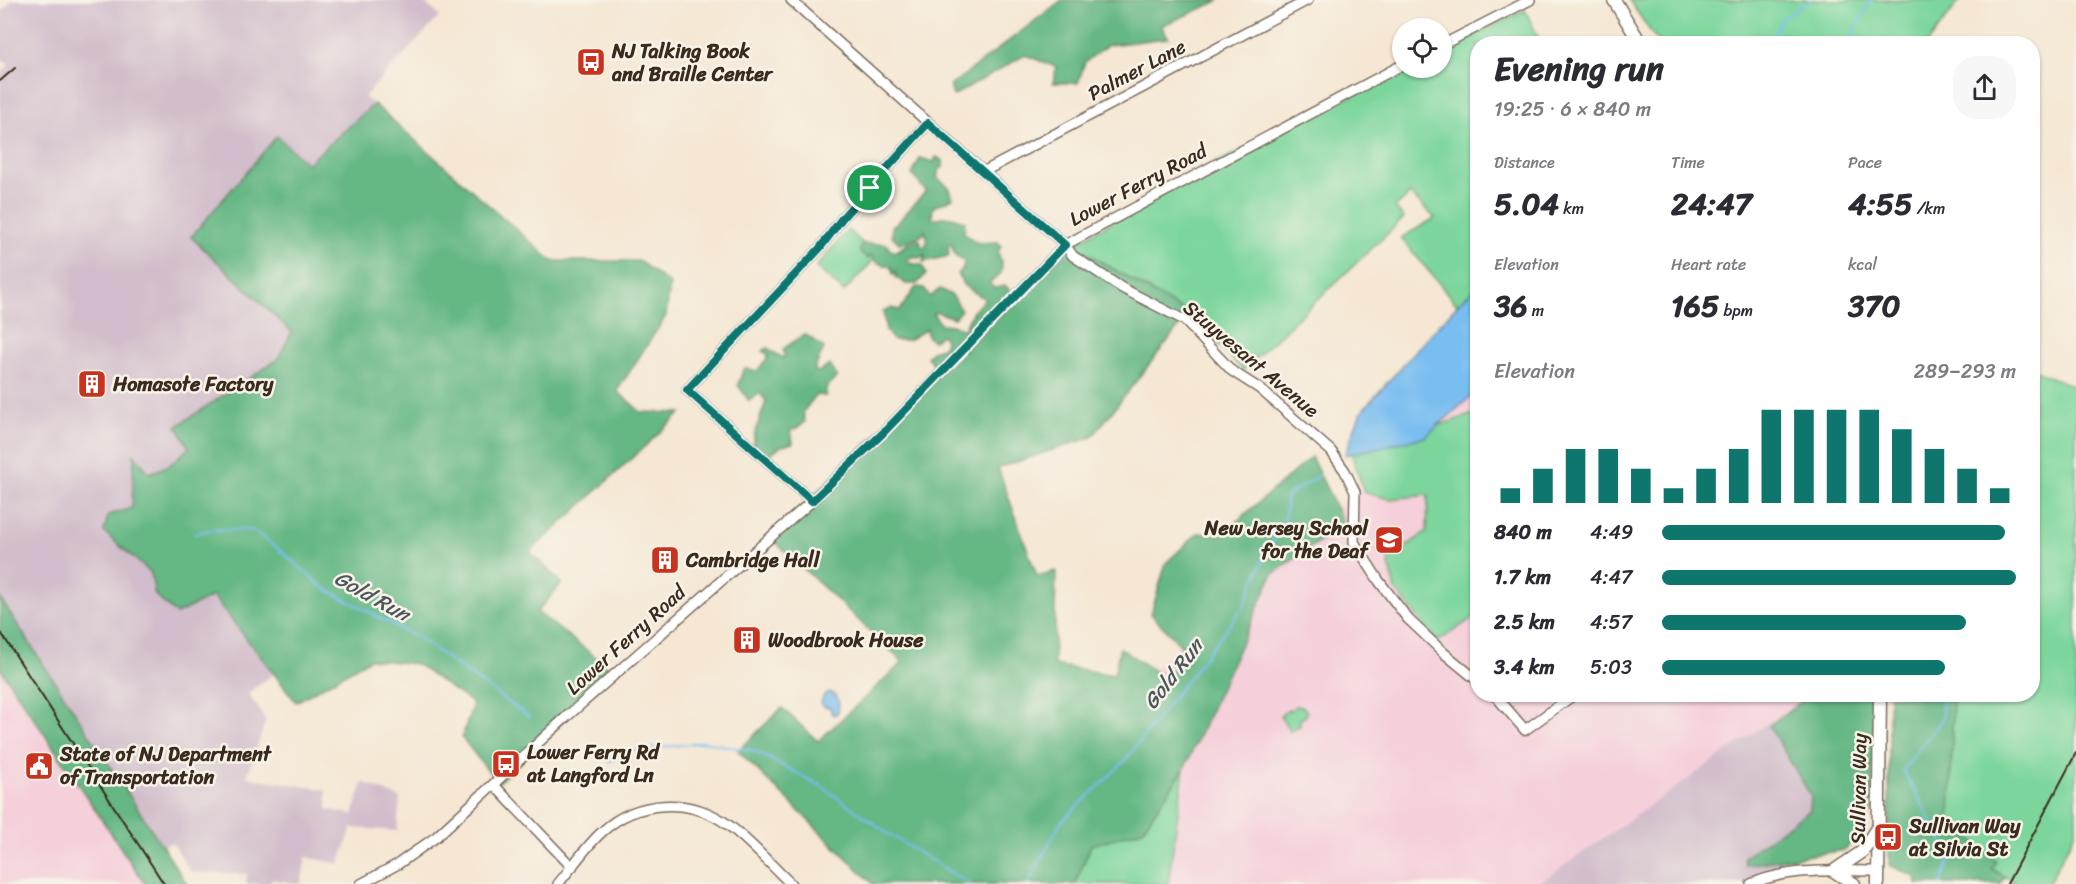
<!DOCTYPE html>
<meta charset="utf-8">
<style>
body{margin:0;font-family:Sriracha,sans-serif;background:#f7f7f7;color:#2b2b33;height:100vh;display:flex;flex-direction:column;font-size:22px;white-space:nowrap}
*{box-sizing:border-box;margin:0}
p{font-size:20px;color:#7c7c81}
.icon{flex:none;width:33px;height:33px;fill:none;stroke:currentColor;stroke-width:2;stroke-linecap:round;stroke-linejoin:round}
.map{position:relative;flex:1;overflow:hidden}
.sheet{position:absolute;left:1470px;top:36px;width:570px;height:666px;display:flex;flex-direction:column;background:#fff;border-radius:24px;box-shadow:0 2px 4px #0004}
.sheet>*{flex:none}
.controls{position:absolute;left:1392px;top:18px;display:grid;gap:12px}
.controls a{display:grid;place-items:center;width:60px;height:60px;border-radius:50%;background:#fff;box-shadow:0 2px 4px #0004;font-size:30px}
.pin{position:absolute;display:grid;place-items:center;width:51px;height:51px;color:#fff;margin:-26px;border:3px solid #fff;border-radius:50%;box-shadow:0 2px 6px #0007}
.round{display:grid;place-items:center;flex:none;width:63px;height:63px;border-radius:24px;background:#f7f7f7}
.overview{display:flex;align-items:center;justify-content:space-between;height:102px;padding:0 24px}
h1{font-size:33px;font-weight:700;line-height:45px}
.figures{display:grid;grid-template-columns:repeat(3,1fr);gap:9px;height:102px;padding:6px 24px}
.figures div{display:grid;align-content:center}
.figures b{font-size:30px;font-weight:700}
.figures small{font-size:16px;font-weight:400}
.figures p{font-size:16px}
.chart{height:168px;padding:12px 24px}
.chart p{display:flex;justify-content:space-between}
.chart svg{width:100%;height:108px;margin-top:6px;stroke:#0f766e;stroke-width:6}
ul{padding:0 24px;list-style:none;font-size:20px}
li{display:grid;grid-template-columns:96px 72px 1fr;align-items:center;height:45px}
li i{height:15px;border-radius:8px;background:#0f766e}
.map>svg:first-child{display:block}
</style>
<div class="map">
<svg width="2076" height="884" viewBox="0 0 2076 884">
<rect width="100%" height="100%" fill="#f7f3e8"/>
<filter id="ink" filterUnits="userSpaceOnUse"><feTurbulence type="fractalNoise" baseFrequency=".0167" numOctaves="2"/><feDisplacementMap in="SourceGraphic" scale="12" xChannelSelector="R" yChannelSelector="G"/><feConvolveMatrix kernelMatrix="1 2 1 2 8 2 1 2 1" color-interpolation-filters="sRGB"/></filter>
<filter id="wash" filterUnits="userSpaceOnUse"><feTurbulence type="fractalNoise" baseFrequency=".008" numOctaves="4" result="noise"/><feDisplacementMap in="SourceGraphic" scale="24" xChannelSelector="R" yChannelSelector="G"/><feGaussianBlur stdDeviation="1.35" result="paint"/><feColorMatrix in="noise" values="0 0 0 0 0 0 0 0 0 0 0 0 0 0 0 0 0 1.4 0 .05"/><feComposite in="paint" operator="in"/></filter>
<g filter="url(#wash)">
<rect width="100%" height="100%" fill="#f5e7d3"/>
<g fill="#f5cfda">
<polygon points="1477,386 1478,694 1808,695 1540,884 907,884"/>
<polygon points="0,648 155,884 0,884"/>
</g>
<g fill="#d1bdcb">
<polygon points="12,0 421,0 440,16 364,97 374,104 307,164 277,136 192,237 292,332 277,360 177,426 190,448 168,466 149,473 134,455 132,509 108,515 104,532 151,573 155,595 213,595 273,674 248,693 266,720 247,777 327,790 327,809 353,815 363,782 400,798 397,831 352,828 339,864 306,857 301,884 271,879 270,884 246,884 247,874 191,872 172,842 162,847 0,598 0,76 9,65 0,57 0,14"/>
<polygon points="1808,695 1860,695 1808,787 1813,808 1768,884 1538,884"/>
</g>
<g fill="#7cd69c" stroke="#5c805d" stroke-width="1.5">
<polygon points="1629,0 1960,0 1928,43 1659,44"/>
<polygon points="1525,10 1541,43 1478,44 1477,286 1457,305 1401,238 1435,218 1410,194 1395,208 1404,218 1243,370 1189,314 1073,245 1181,180 1408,68 1442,68 1442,51"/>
<polygon points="848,230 877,256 844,292 816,267"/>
<polygon points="2033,370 2076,387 2076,831 2048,884 2012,884 2013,881 1992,869 1950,822 1953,695 2032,694"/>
<polygon points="1477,413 1477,615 1437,642 1395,589 1388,560 1427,531 1428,495 1389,499 1364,492 1351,453"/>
<polygon points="1295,706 1303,707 1307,711 1306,716 1299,720 1301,725 1290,731 1280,716 1288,710 1292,710"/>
<polygon points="1184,769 1168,884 1075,884 1091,845 1142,830"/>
</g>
<g fill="#65b784" stroke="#507051" stroke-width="1.5">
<polygon points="1062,0 1221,0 1161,26 1169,38 1108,45 1085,62 1078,83 1053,83 1056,67 1025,55 953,96 950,86"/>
<polygon points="374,104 552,261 639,261 670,284 666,316 617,391 641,412 681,413 530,552 562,583 537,612 615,672 498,783 462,738 473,704 416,664 370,659 296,702 213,596 176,614 155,595 151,573 104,532 108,515 132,508 134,454 149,473 168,466 189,448 177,426 277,360 292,332 191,237 277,136 307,164"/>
<path d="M 936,157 L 943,161 L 943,167 L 939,170 L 937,178 L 949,187 L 953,198 L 933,207 L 932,219 C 946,216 952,215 965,222 L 964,233 L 978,243 L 998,242 L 1001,246 L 998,252 L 1002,265 L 1001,273 L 989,283 L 994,288 L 1006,286 L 1014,297 L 935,366 L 927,357 L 932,351 L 944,347 L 945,339 L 941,335 L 933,341 L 927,336 L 927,329 L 908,340 L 893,340 L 886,331 L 883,311 L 891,308 L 900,310 L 916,287 L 924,288 L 930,297 L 940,289 L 953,296 L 961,310 L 954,318 L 937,312 L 933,313 L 940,324 L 951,325 L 964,330 L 972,313 L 985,299 L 966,287 L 957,274 L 963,269 L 964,261 L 955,255 L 951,244 L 948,246 L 949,256 L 923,262 L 925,255 L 919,258 L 913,256 L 908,259 L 909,263 L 922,265 L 926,274 L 917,284 L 906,284 L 896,277 L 896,272 L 893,274 L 891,267 L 876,262 L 871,255 L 868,259 L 860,252 L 862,244 L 887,244 L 889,249 L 895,252 L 909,243 L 920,240 L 921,246 L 925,247 L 927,241 L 925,231 L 921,236 L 900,244 L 892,236 L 892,226 L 897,223 L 926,191 L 912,175 L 920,158 L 934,162 Z"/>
<polygon points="1073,245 1189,314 1092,437 998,468 1037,576 1056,571 1054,665 1114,675 1120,648 1168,680 1182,647 1151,614 1166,563 1198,533 1221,535 1311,457 1344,524 1273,574 1184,769 1142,830 1091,845 1075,884 873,884 738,751 782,708 818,741 903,662 770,537"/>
<path d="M 805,334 L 824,348 L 814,370 L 818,372 L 830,365 L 837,377 L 826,388 L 826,396 L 816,395 L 803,412 L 805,422 L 795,429 L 791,429 L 793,443 L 781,446 L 769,455 L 753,444 C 754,429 762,416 766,401 L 760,393 L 749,401 L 738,385 L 743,370 L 746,368 L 757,371 L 769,356 L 763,351 L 767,348 L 781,357 L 785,357 L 783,349 Z"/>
<polygon points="0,598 187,884 145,884 6,677 0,668"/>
<polygon points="1811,695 1875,695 1872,811 1845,850 1745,865 1744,857 1810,810 1811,796 1769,726"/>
<polygon points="1889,695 1953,695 1950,821 1996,861 1992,869 2005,877 2001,884 1917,884 1916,877 1889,865"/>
</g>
<g fill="#79bef0" stroke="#5a7487" stroke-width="1.5">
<polygon points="1477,286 1477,391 1425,437 1345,455 1361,412 1457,305"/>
<path d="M 830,692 C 839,696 840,703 838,712 L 834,715 L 831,713 L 831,708 L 823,706 L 821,703 L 824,695 Z"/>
</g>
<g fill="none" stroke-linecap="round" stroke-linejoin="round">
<g stroke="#79bef0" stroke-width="2">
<polyline points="1770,44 1781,20 1810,0"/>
<polyline points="1847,44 1871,0"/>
<polyline points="194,534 210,530 252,530 276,547 324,588 420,639 529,717"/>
<polyline points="608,762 632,751 704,742 755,751 821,786 893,837 970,884"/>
<polyline points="1028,884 1060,823 1124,762 1244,606 1265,555 1284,524 1287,495 1320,475"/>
<polyline points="1941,884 1951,856 1903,770 1942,719 1942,694"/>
</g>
</g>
</g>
<g filter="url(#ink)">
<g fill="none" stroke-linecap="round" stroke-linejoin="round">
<g stroke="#7c6c5d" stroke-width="12">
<g id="minor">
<polyline points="791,0 1065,245 1073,256 1122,288 1184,320 1232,371 1260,389 1331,451 1345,471 1355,492 1354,542 1379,581 1408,619 1444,653 1478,681"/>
<polyline points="1442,45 1530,0"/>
<polyline points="983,172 1308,0"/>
<polyline points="812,501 687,390 820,248 843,217 928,123"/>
<polyline points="1494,694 1525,730 1575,694"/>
<polyline points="494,785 572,867"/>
<polyline points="361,884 398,864 436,837 564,719 812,501 883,433 1065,245 1402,65"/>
<path d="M 558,884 C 573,866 586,846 603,831 C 637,800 689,797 727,824 C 750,841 770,864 791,884"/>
<path d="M 1751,884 C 1791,867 1835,871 1878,871"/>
</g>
</g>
<g stroke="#7c6c5d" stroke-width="15">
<g id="major">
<polyline points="1614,0 1641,44"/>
<polyline points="1854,884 1834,871 1862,852 1877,828"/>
<polyline points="1878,884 1880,694"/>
</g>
</g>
<use href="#minor" stroke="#fff" stroke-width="9"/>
<use href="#major" stroke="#fff" stroke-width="12"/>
<g stroke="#3b2a1e" stroke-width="2">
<polyline points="0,81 15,68"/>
<polyline points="0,631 164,884"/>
<polyline points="2007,884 2076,753"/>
</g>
</g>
</g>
<g fill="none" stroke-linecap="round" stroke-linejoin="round" filter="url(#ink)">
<g stroke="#fff" stroke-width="12">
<polygon id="route" points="928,123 1065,245 883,433 812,501 687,390 820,248 843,217"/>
</g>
<use href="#route" stroke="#0f766e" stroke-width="8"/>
</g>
<defs>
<g id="bus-square" transform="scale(1.5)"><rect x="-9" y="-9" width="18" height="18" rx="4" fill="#c8321e" stroke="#f7f3e8"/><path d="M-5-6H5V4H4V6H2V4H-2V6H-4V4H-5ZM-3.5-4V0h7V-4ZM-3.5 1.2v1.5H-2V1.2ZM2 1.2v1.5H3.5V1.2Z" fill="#fff"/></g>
<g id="building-square" transform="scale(1.5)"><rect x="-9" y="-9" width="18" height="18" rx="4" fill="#c8321e" stroke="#f7f3e8"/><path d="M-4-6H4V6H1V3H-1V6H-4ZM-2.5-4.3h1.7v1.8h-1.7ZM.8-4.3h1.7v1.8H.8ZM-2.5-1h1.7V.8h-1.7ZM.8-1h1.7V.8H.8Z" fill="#fff"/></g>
<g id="school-square" transform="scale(1.5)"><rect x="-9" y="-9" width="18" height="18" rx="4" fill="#c8321e" stroke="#f7f3e8"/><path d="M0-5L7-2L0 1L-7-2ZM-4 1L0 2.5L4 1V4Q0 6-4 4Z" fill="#fff"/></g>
<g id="civic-square" transform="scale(1.5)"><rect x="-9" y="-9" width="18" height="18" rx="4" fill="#c8321e" stroke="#f7f3e8"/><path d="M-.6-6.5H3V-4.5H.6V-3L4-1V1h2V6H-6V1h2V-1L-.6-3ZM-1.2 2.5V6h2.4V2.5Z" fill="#fff"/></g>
</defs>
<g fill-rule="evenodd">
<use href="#bus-square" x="591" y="62"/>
<use href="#building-square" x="92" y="384"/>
<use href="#school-square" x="1389" y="540"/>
<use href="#building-square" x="665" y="560"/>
<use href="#building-square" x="747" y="640"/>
<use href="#bus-square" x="506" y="764"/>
<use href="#civic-square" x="39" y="766"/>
<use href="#bus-square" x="1888" y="837"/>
</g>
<g text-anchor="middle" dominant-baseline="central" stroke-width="5" stroke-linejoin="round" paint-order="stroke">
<g font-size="20" font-weight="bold" fill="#3b2a1e" stroke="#f7f3e8" text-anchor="start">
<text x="612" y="51">NJ Talking Book<tspan x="612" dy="23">and Braille Center</tspan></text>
<text x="113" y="384">Homasote Factory</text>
<text x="1368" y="528" text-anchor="end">New Jersey School<tspan x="1368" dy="23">for the Deaf</tspan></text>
<text x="686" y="560">Cambridge Hall</text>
<text x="768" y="640">Woodbrook House</text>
<text x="527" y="752">Lower Ferry Rd<tspan x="527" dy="23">at Langford Ln</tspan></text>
<text x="60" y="754">State of NJ Department<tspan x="60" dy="23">of Transportation</tspan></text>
<text x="1909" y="826">Sullivan Way<tspan x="1909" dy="23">at Silvia St</tspan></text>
</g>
<g font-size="20" fill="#3b2a1e" stroke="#f7f3e8">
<text transform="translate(1137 70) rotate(-28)">Palmer Lane</text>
<text transform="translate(1138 185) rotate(-28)">Lower Ferry Road</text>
<text transform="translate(1251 359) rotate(40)">Stuyvesant Avenue</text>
<text transform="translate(626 640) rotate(-42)">Lower Ferry Road</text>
<text transform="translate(1859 789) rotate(-89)">Sullivan Way</text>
</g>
<g font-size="21" font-style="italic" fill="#4e565d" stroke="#f7f3e8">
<text transform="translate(372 596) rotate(29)">Gold Run</text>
<text transform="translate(1173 674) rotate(-52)">Gold Run</text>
</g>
</g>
</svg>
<div class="controls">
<a><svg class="icon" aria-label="locate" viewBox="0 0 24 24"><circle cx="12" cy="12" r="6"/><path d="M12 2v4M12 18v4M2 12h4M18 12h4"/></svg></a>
</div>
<div class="pin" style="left:870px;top:188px;background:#1e9e55"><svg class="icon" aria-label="arrive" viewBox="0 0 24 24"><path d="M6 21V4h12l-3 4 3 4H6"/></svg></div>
<section class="sheet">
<div class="overview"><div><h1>Evening run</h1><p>19:25 · 6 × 840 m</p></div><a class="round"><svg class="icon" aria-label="share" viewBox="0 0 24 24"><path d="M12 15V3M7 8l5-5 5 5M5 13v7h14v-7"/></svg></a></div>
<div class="figures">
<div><p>Distance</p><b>5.04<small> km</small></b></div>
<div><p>Time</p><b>24:47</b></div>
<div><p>Pace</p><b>4:55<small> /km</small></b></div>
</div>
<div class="figures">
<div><p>Elevation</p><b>36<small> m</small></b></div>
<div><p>Heart rate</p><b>165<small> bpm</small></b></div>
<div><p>kcal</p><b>370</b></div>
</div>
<div class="chart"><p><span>Elevation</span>289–293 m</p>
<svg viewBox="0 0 160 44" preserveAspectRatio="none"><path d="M5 44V38M15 44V30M25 44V22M35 44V22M45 44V30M55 44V38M65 44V30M75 44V22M85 44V6M95 44V6M105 44V6M115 44V6M125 44V14M135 44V22M145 44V30M155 44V38"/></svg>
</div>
<ul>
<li><b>840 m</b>4:49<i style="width:97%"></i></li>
<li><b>1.7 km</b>4:47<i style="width:100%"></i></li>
<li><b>2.5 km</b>4:57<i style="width:86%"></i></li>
<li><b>3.4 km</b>5:03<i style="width:80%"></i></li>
</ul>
</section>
</div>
